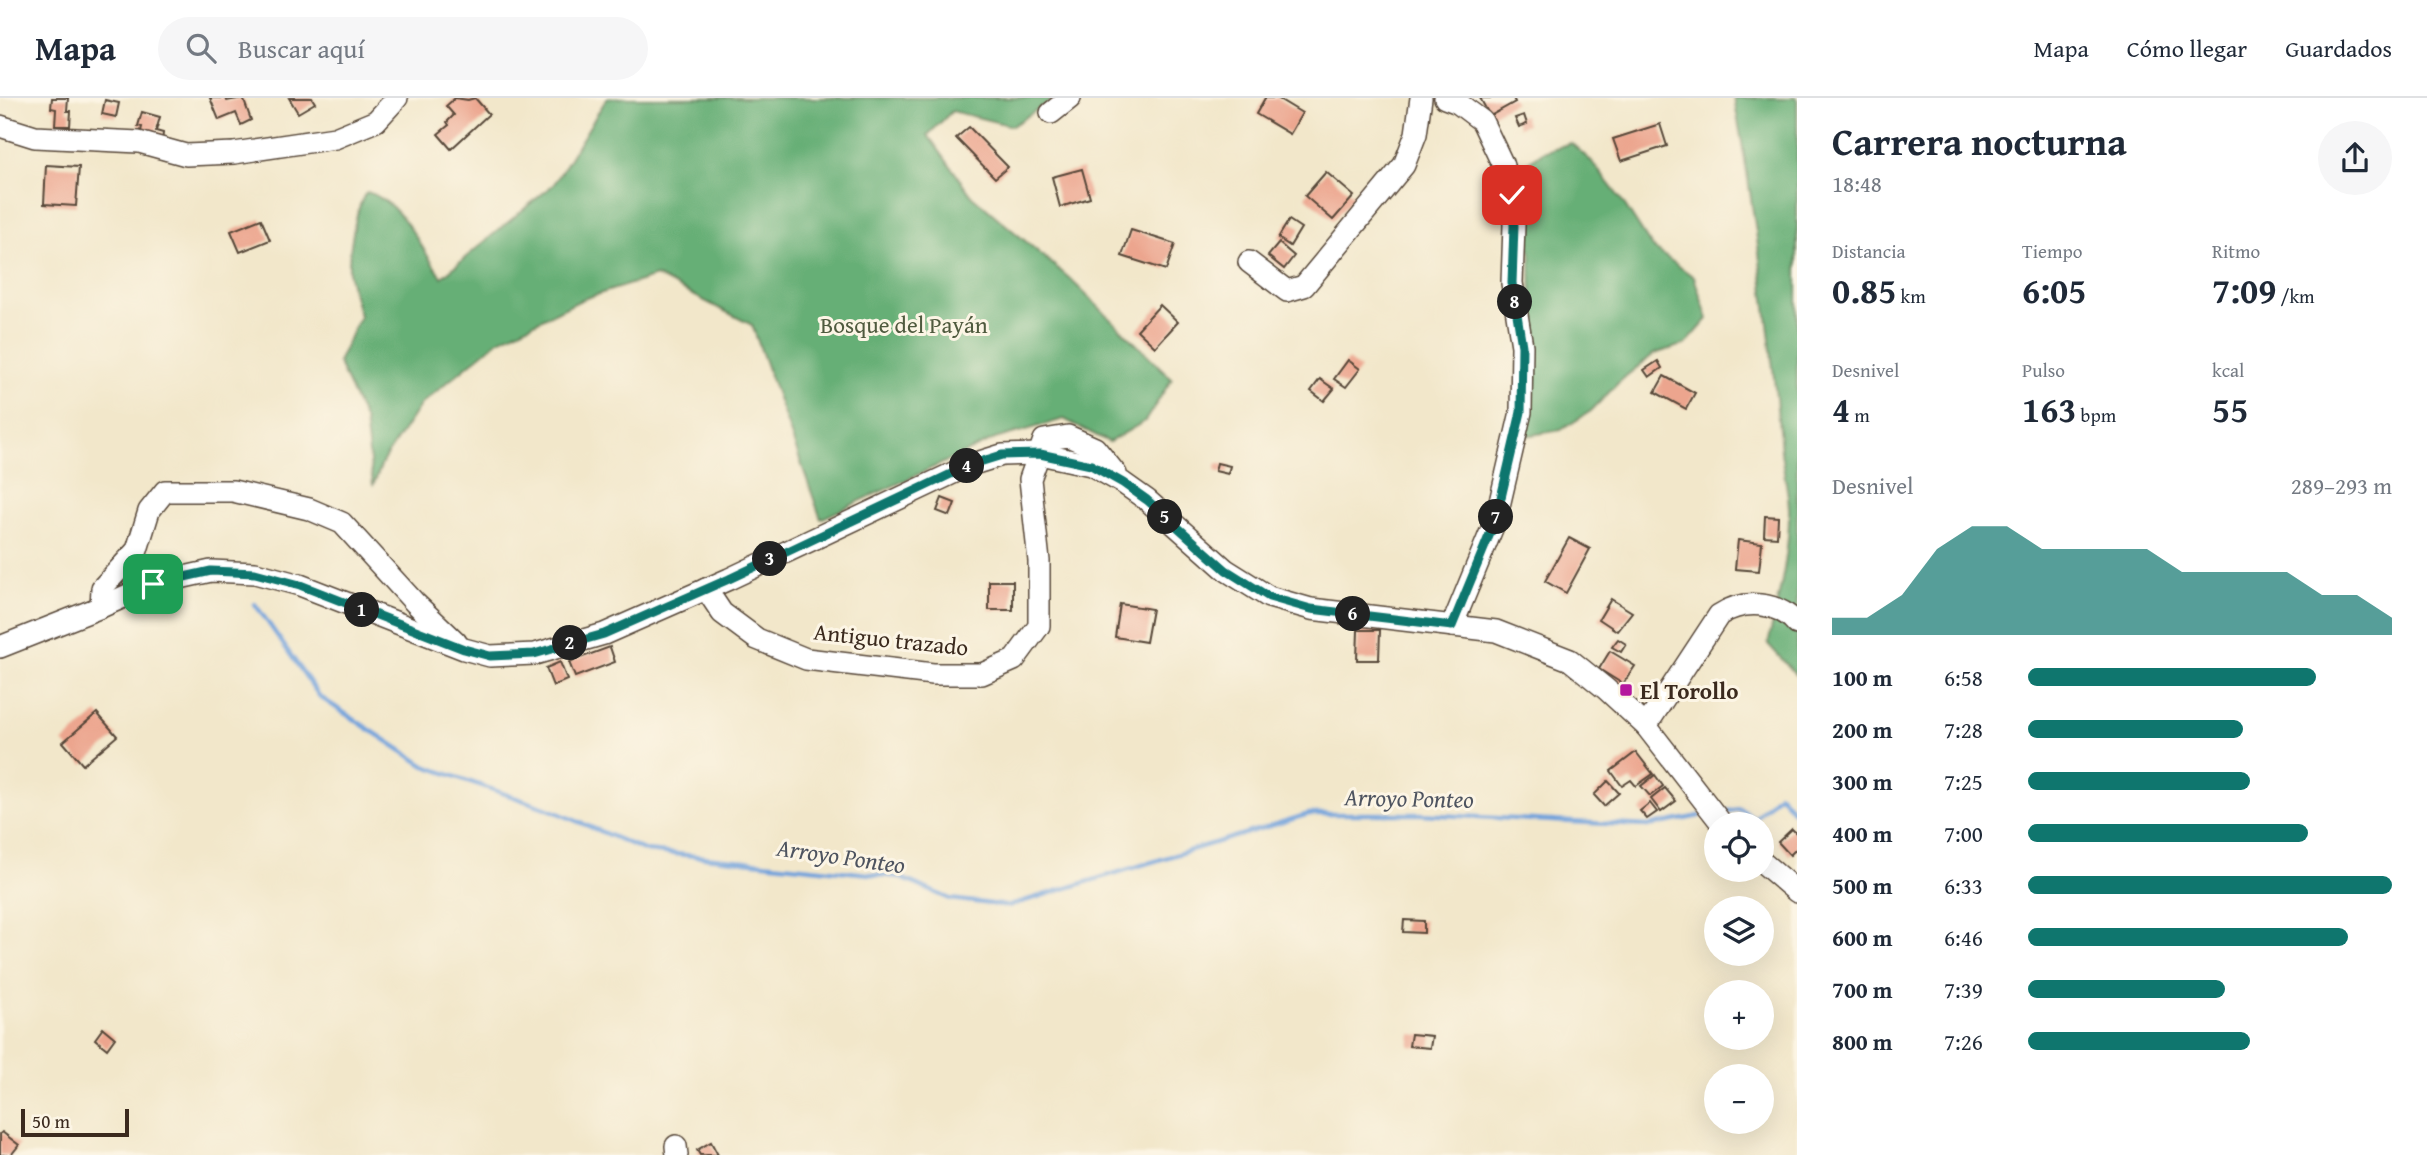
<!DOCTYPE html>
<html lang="es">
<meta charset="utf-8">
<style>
body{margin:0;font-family:"Gentium Book Plus",serif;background:#f6f6f7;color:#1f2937;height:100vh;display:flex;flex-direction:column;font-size:26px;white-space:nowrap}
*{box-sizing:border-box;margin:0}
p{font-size:23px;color:#747a83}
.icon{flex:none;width:38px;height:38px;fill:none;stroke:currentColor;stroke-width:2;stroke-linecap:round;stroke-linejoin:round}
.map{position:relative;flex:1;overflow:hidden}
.sheet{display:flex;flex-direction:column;background:#fff;width:630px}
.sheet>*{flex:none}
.buttons{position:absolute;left:1704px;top:714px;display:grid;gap:14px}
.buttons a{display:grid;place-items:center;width:70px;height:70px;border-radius:50%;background:#fff;box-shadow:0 7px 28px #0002;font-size:35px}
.scale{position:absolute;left:21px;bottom:18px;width:108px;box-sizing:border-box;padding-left:7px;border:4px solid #3b2a1e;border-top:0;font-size:19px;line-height:24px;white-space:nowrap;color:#3b2a1e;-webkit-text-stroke:5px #fcf5e5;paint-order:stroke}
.pin{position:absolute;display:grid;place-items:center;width:60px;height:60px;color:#fff;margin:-30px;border-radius:14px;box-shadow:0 4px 10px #0006}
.km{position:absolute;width:35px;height:35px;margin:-18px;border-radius:50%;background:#222;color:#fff;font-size:19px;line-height:35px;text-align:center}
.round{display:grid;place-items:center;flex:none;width:74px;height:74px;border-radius:37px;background:#f6f6f7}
.headline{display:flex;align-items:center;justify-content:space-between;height:119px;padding:0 35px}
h1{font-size:38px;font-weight:700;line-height:52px}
.metrics{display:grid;grid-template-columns:repeat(3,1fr);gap:10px;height:119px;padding:7px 35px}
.metrics div{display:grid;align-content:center}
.metrics b{font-size:35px;font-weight:700}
.metrics small{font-size:19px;font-weight:400}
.metrics p{font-size:19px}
.chart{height:196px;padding:14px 35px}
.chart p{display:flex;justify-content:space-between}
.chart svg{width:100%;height:126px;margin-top:7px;fill:#0f766e;opacity:.7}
ul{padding:0 35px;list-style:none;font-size:23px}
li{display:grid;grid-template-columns:112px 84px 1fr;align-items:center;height:52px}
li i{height:18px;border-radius:9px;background:#0f766e}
header{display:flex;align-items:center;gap:42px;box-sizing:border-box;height:98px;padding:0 35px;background:#fff;border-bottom:2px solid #e0e1e3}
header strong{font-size:33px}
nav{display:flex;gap:38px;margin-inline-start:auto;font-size:24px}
.search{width:490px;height:63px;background:#f6f6f7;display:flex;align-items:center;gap:18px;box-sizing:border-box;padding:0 24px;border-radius:38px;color:#747a83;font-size:26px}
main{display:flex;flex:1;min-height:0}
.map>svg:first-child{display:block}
</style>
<header>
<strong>Mapa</strong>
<div class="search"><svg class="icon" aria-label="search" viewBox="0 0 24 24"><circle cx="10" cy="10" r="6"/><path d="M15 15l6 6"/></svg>Buscar aquí</div>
<nav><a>Mapa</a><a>Cómo llegar</a><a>Guardados</a></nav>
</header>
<main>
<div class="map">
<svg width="1797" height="1057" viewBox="0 0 1797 1057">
<rect width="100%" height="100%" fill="#fcf5e5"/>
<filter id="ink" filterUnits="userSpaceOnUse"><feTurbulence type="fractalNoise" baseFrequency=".0143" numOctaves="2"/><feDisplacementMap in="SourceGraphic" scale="14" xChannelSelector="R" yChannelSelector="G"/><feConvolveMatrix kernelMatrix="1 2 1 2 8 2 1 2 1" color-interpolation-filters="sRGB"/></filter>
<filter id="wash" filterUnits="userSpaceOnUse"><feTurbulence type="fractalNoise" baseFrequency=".00686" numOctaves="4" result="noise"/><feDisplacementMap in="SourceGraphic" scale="28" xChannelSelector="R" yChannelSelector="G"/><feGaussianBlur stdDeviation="1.57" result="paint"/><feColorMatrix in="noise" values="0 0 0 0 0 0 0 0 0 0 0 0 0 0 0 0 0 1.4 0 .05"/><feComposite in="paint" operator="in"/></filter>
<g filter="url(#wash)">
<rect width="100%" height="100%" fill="#f2e7ca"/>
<g fill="#66af76" stroke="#506c4a" stroke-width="2">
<path d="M 607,0 L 1055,0 L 1012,28 L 952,13 L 928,37 L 972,98 L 1069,180 L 1172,281 L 1145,323 L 1109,344 L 1064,321 L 995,341 L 821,421 L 752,227 L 656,178 L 583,201 L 499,242 L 421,306 L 383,363 L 373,388 L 365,323 L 338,264 L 360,218 C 357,205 350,189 349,175 C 348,158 356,105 367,94 C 403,104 421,152 442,179 L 554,86 Z"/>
<path d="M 1734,0 L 1797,0 L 1797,578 L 1768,546 C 1778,501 1790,457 1789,410 C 1788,388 1781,365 1780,342 C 1770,228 1755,113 1734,0 Z"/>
<polygon points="1571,45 1591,63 1623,104 1652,149 1694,179 1708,221 1686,246 1654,256 1621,282 1591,313 1561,332 1525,338 1533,265 1531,161 1521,69 1543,54"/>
</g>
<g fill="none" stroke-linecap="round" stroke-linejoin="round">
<g stroke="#71a2db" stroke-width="4.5">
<polyline points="255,506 320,599 425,668 551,712 646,753 899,779 950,801 1008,808 1309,716 1421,716 1648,728 1700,718"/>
<polyline points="1728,713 1740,711 1755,720 1779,696 1797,717"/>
</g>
</g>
<g id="blocks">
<g fill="#eca58e">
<polygon points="52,0 68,0 67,13 71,13 70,28 55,28 56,11 51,10"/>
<polygon points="210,0 225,0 227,3 243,0 251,22 241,27 236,15 219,22"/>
<polygon points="289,0 312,0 315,5 298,15"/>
<polygon points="455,0 468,2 475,0 489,16 451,51 438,36 449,27 447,24 454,17 446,8"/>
<polygon points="1265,0 1277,0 1302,15 1290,36 1256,16"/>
<polygon points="1480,0 1513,0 1515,4 1490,18"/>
<polygon points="105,2 119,5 116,19 102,16"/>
<polygon points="142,14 160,19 156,33 163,35 162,44 140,37 142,29 138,28"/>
<polygon points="1524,17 1527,26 1519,29 1515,20"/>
<polygon points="1660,26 1667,48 1621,63 1613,41"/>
<polygon points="969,29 1008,69 995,80 956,40"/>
<polygon points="46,67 79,69 76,108 44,106"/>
<polygon points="1082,71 1090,100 1060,109 1052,79"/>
<polygon points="1326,74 1354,98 1333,122 1305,98"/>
<polygon points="261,121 270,142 240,154 231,133"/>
<polygon points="1289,122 1301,130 1290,148 1278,140"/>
<polygon points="1131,132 1175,146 1166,172 1122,158"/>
<polygon points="1279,145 1294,158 1284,171 1268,158"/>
<polygon points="1160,207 1178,224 1155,249 1137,232"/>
<polygon points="1348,262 1360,271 1346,289 1334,281"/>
<polygon points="1658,263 1662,270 1649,279 1644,272"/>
<polygon points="1664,278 1695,295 1686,311 1655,294"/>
<polygon points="1320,281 1334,291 1324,303 1311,293"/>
<polygon points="1217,365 1230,368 1228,376 1215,373"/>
<polygon points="942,400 955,405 950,418 937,413"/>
<polygon points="1765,418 1778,419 1777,439 1764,438"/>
<polygon points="1569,440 1590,451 1566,495 1545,483"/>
<polygon points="1738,442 1762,445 1759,473 1735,471"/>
<rect x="989" y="483" width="24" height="29"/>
<polygon points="1611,501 1632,514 1617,533 1599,521"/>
<polygon points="1120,506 1152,511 1146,544 1115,539"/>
<polygon points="1358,532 1380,532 1379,562 1357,562"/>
<polygon points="1618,541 1626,546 1621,554 1612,549"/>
<polygon points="610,549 615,564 575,579 569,564"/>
<polygon points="1610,553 1635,568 1623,586 1599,571"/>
<polygon points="560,564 567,582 553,588 546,570"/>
<polygon points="97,615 117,638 83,667 63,644"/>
<polygon points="1636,654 1653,676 1636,688 1631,682 1622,688 1611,673"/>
<polygon points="1655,677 1663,688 1650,698 1641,688"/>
<polygon points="1608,683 1619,695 1604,708 1594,697"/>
<polygon points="1665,690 1676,703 1661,714 1651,701"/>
<polygon points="1650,705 1657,714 1647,721 1640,713"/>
<polygon points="1792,731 1797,736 1797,750 1790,757 1778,744"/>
<polygon points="1404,822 1424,823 1424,835 1403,834"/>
<polygon points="103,930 115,940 107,951 95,941"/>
<polygon points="1411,936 1432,938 1430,950 1409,948"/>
<polygon points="2,1034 19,1047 11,1057 0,1057 0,1036"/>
<polygon points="711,1044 718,1057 700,1057 697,1052"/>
</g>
</g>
</g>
<g filter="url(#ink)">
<use href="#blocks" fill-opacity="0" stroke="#564638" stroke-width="2"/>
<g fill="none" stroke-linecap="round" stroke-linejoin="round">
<g stroke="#564638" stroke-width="24">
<g id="minor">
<polyline points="1445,0 1458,5 1482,23 1502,65 1512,97 1514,127 1512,185 1522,248 1521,314 1496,421 1452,528"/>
<polyline points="1051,15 1070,0"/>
<polyline points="0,28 35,39 139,44 186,57 234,55 335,40 376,23 397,0"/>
<polyline points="1249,164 1287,193 1304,188 1404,67 1416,36 1421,0"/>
<polyline points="706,491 722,515 757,541 806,561 933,576 982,576 1014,562 1039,528 1039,463 1030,381 1044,342 1068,338 1095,350 1116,376"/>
<polyline points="101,509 102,490 137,452 149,413 165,393 233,393 309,411 342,425 415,505 456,544"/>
<polyline points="0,549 101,509 153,486 211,473 255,475 300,487 464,551 490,558 535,556 604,536 729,481 970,367 1002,357 1040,356 1091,367 1123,385 1147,402 1226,472 1269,499 1311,511 1496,533 1570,562 1606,591 1646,628 1722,726"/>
<path d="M 1646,628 L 1719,517 C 1744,501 1778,503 1797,526"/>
<polyline points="1762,764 1797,794"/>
<polyline points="676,1048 677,1057"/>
</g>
</g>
<use href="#minor" stroke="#fff" stroke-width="21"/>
</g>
</g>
<g fill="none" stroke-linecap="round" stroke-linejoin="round" filter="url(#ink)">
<g stroke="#fff" stroke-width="14">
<polyline id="route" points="153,486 211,473 255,475 300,487 464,551 490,558 534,556 604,536 729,481 970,367 1002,357 1040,356 1091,367 1123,385 1147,402 1226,472 1269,499 1311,511 1452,528 1496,421 1521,314 1522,248 1512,185 1514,128 1512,97"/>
</g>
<use href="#route" stroke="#0f766e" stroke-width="9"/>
</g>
<rect fill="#b5179e" stroke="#fcf5e5" stroke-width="2.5" x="1619" y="585" width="14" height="14" rx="3.5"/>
<g text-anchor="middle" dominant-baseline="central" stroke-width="6" stroke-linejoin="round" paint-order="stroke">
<g font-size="23" fill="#4f5a3e" stroke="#fcf5e5">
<text x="904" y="226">Bosque del Payán</text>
</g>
<g font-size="23" fill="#3b2a1e" stroke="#fcf5e5">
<text transform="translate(891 541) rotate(6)">Antiguo trazado</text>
</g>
<g font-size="23" font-weight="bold" fill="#3b2a1e" stroke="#fcf5e5" text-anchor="start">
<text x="1640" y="592">El Torollo</text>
</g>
<g font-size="24" font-style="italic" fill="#4e5460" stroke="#fcf5e5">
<text transform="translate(1409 700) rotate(1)">Arroyo Ponteo</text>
<text transform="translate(841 758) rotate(8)">Arroyo Ponteo</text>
</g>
</g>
</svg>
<div class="buttons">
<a><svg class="icon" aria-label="locate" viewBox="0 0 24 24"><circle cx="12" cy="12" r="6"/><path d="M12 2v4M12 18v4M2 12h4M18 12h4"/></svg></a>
<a><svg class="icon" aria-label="layers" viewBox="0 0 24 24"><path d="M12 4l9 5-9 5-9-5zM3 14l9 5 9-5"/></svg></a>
<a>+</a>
<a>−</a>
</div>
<div class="scale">50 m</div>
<div class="pin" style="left:153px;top:486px;background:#1e9e55"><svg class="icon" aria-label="arrive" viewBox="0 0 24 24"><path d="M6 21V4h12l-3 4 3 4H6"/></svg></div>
<div class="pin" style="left:1512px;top:97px;background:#d93025"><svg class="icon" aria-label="check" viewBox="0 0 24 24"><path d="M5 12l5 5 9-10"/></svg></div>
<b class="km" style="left:362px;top:512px">1</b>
<b class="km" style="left:570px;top:545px">2</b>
<b class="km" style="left:770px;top:461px">3</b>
<b class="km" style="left:967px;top:368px">4</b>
<b class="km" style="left:1165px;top:419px">5</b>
<b class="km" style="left:1353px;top:516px">6</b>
<b class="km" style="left:1496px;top:419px">7</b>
<b class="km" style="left:1515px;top:204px">8</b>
</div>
<section class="sheet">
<div class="headline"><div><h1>Carrera nocturna</h1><p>18:48</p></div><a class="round"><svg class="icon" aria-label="share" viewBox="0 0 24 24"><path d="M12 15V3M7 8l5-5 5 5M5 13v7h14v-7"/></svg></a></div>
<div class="metrics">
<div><p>Distancia</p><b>0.85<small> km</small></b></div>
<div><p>Tiempo</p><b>6:05</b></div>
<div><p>Ritmo</p><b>7:09<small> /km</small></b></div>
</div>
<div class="metrics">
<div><p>Desnivel</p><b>4<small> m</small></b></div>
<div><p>Pulso</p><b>163<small> bpm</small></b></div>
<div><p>kcal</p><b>55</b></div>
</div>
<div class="chart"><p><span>Desnivel</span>289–293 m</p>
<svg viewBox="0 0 160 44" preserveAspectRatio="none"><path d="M0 44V38L10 38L20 30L30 14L40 6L50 6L60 14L70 14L80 14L90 14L100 22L110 22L120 22L130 22L140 30L150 30L160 38V44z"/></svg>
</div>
<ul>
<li><b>100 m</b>6:58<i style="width:79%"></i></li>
<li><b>200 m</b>7:28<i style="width:59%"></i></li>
<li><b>300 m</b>7:25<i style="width:61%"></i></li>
<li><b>400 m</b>7:00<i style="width:77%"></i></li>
<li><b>500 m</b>6:33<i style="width:100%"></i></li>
<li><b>600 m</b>6:46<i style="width:88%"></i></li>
<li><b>700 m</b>7:39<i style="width:54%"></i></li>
<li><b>800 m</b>7:26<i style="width:61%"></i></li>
</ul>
</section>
</main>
